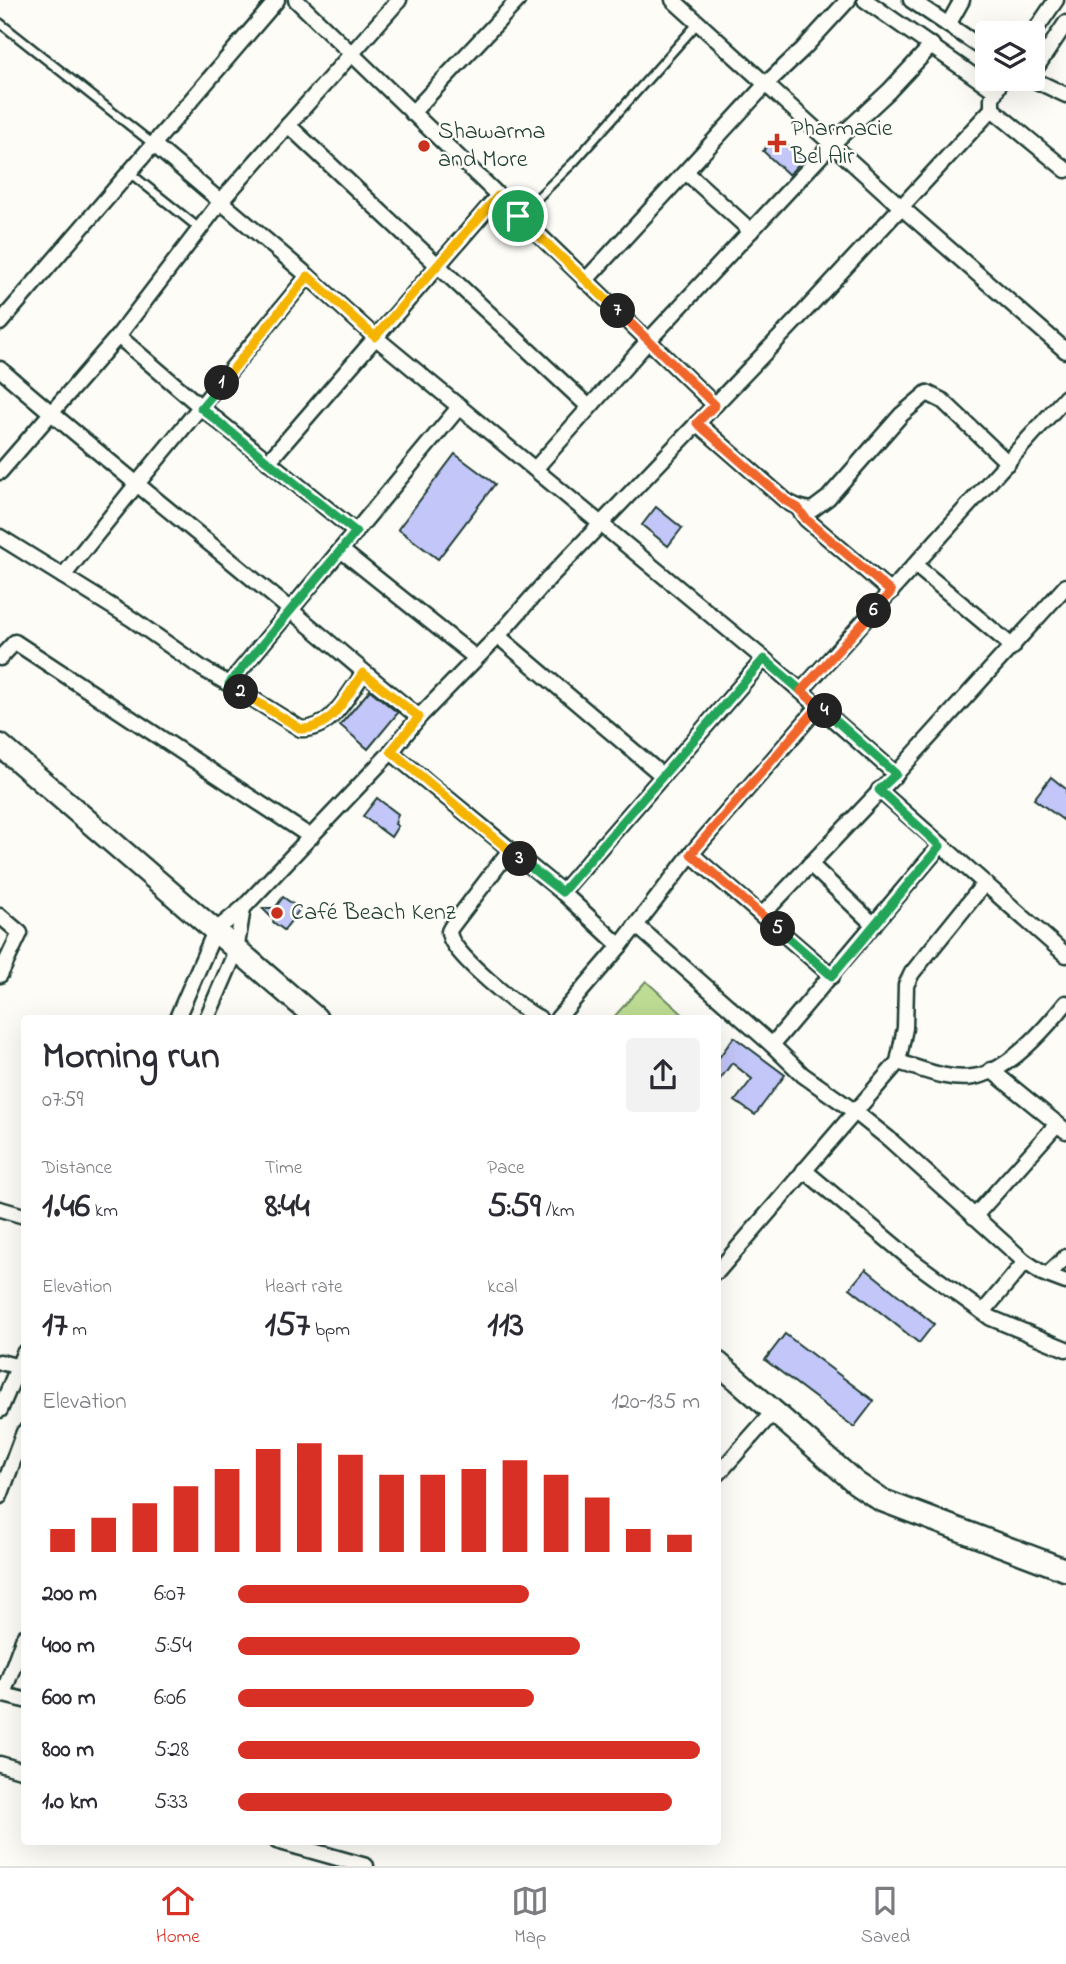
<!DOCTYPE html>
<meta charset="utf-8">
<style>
body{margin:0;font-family:"Indie Flower",sans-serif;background:#f2f2f3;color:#2b2b33;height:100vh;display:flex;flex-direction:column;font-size:26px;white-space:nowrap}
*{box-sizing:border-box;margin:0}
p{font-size:23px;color:#7c7c81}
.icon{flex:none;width:38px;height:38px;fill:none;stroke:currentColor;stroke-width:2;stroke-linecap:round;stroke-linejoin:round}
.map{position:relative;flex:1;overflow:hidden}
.side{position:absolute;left:21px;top:1015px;width:700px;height:830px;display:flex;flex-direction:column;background:#fff;border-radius:7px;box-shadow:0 7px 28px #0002}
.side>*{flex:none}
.buttons{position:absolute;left:975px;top:21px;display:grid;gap:14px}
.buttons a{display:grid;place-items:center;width:70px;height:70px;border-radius:7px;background:#fff;box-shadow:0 7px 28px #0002;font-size:35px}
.pin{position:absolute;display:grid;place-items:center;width:60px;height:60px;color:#fff;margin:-30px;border:4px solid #fff;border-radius:50%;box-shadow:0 2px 7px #0007}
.km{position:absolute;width:35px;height:35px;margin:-18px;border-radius:50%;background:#222;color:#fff;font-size:19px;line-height:35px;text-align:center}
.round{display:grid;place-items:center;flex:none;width:74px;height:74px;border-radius:7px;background:#f2f2f3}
.headline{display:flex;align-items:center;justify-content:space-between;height:119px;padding:0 21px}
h1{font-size:38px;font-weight:700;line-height:52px}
.figures{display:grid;grid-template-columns:repeat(3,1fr);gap:10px;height:119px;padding:7px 21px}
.figures div{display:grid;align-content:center}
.figures b{font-size:35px;font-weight:700}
.figures small{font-size:19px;font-weight:400}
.figures p{font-size:19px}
.chart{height:196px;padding:14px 21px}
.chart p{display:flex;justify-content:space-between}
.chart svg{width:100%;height:126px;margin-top:7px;stroke:#d93025;stroke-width:6}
ul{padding:0 21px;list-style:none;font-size:23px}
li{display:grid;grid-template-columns:112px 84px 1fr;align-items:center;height:52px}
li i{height:18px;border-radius:9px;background:#d93025}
.menu{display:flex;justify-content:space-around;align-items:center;height:98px;border-top:2px solid #e1e1e2;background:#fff;font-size:19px;color:#7c7c81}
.menu a{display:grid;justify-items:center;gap:4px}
.menu .current{color:#d93025}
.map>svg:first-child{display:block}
</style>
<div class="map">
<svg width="1066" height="1866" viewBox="0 0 1066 1866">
<rect width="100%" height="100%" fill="#fdfcf7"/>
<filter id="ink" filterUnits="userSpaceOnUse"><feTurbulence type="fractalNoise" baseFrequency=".0143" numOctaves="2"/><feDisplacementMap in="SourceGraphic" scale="14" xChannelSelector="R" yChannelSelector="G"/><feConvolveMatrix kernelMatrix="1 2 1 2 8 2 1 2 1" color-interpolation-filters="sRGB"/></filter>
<g filter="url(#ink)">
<polygon fill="#bedc94" stroke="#6e8c64" stroke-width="2" points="646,981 687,1018 613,1018"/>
<g fill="#c2c6f8" stroke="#1f3d34" stroke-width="2">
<polygon points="776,136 803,159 789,175 763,151"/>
<polygon points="455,454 495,484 438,559 398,529"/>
<polygon points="656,507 682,528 668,546 642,525"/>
<polygon points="370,690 398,713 368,749 340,725"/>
<polygon points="1051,777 1066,789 1066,822 1034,799"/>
<polygon points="377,798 398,814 395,824 398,826 391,837 363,816"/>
<polygon points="283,897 300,909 284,930 273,922 274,920 262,908 275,908"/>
<polygon points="734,1037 785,1075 755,1115 735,1101 752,1079 732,1063 718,1082 718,1059"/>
<polygon points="866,1269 934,1324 919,1343 850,1288"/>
<polygon points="785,1334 874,1401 854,1427 765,1360"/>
</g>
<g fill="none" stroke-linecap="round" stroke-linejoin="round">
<g stroke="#1f3d34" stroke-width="12">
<g id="lane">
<polyline points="0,23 153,144"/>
<polyline points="130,173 200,229"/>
<polyline points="519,216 574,162 698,23"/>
</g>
</g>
<g stroke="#1f3d34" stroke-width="19">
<g id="street">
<polyline points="296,0 715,405"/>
<polyline points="673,0 901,207 1066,351"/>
<polyline points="865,0 994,90"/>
<polyline points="911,0 987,51"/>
<polyline points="948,25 962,0"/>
<polyline points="1032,35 1056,0"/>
<polyline points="1032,74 1066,23"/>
<polyline points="1002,79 992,98 992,109 1066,170"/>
<polyline points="1032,79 1066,95"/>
<polyline points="412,113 518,0"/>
<polyline points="288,125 589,407"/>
<polyline points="153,144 308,276 375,337 764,659 896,774"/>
<polyline points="687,173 751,231"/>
<polyline points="585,281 767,83 803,49 848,0"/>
<polyline points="0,323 277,0"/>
<polyline points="118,336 202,408 356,532"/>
<path d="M 0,369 C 94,451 192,528 288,608 C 332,644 375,682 419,717"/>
<path d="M 697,423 L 786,501 C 795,507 802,509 812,510 L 828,498 L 901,415 L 927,393 L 943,401 L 1008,463"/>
<polyline points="268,462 498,196"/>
<polyline points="535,469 649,340 832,144 889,91 932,45"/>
<polyline points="0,472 118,336 221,201 399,0"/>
<polyline points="798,508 806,519 891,592"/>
<polyline points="0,537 132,619 203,669 229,684 460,406"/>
<polyline points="341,550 476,658"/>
<polyline points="915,565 1013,647"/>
<polyline points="63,576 136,485 308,276"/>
<polyline points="498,636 663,776"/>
<polyline points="0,658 15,642 311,837"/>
<path d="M 229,684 L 301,729 C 332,730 347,695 364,673"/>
<polyline points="801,691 1066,397"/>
<polyline points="391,752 562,892 620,946"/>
<polyline points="879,790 1066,955"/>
<path d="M 510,850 L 452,926 C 449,931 448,931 450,936 C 454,955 521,1010 539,1018"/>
<polyline points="691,854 832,976"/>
<polyline points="810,864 874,925"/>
<polyline points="562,892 764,659"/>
<polyline points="762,915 896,774 1066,586"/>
<polyline points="0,916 20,933 0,975"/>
<polyline points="636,925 772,1045 803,1075 854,1111 889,1139 1024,1261 1042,1273 1066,1282"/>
<polyline points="177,1018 215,931 243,908 391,752 419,717 498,636 549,578 803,313 992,109"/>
<polyline points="207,1018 236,951 243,908"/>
<polyline points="558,1018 620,946 691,854 819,706"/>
<polyline points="772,1045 940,846"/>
<path d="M 898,1062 C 922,1069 948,1081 973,1077 C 1007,1073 1046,1028 1066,1003"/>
<polyline points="991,1070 1066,1131"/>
<polyline points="804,1170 914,1262 991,1318 1066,1349"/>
<polyline points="0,1209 24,1216"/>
<polyline points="974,1217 1057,1124"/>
<polyline points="718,1271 898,1062 905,1028 906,985 912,973 984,884"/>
<polyline points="1047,1275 1066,1257"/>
<polyline points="983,1312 1025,1262"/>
<polyline points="0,1362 24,1368"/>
<polyline points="0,1410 24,1353"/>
<polyline points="718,1474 774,1411"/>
<polyline points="0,1496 24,1432"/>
<polyline points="0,1694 24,1700"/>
<polyline points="3,1694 24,1637"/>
<polyline points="0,1764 24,1771"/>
<polyline points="277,1841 366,1866"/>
</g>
</g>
<g stroke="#1f3d34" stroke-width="26">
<g id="secondary">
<polyline points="0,745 316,1018"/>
<polyline points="718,1363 856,1483 881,1500 1066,1570"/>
</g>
</g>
<use href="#lane" stroke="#fdfcf7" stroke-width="7"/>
<use href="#street" stroke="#fdfcf7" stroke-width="14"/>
<use href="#secondary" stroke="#fdfcf7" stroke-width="21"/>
</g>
</g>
<g fill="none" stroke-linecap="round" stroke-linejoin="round" filter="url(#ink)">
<g stroke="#fff" stroke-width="14">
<polyline id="split-1" points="222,383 308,276 375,337 498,196 518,216"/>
</g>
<g stroke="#fff" stroke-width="14">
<polyline id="split-2" points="222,383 201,408 356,532 229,684 241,692"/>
</g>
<g stroke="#fff" stroke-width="14">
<path id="split-3" d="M 241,692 L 301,729 C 332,730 347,695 363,673 L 419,717 L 391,751 L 520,859"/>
</g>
<g stroke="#fff" stroke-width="14">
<polyline id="split-4" points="520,859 562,892 764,659 825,711"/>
</g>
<g stroke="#fff" stroke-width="14">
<polyline id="split-5" points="778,929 832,976 940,846 879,790 896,774 825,711"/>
</g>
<g stroke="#fff" stroke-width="14">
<polyline id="split-6" points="778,929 691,854 819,706 801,691 874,611"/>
</g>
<g stroke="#fff" stroke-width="14">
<polyline id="split-7" points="618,311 715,405 697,423 786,501 798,508 806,519 891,592 874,611"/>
</g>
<g stroke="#fff" stroke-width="14">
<polyline id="split-8" points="518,216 618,311"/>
</g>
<use href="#split-1" stroke="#f5b400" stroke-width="9"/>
<use href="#split-2" stroke="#22a559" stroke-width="9"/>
<use href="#split-3" stroke="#f5b400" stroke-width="9"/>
<use href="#split-4" stroke="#22a559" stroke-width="9"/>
<use href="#split-5" stroke="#22a559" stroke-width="9"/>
<use href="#split-6" stroke="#f0652b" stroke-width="9"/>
<use href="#split-7" stroke="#f0652b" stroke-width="9"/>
<use href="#split-8" stroke="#f5b400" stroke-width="9"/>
</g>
<g fill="#c8321e" stroke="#fdfcf7" stroke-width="2.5">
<path d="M773.5 132.5h7v7h7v7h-7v7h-7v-7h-7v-7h7z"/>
<circle cx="424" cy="146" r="7"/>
<circle cx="277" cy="913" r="7"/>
</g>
<g text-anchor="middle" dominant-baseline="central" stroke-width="5" stroke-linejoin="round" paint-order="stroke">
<g font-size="24" fill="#1f3d34" stroke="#fdfcf7" text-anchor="start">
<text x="791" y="129">Pharmacie<tspan x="791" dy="28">Bel Air</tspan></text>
<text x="438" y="132">Shawarma<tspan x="438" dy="28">and More</tspan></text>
<text x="291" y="913">Café Beach Kenz</text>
</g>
</g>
</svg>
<div class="buttons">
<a><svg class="icon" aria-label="layers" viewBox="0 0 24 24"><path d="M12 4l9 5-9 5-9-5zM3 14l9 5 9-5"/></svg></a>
</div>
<div class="pin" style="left:518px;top:216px;background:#1e9e55"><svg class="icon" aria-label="arrive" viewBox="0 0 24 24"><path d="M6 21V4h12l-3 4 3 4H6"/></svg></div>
<b class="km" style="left:222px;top:383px">1</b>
<b class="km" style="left:241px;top:692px">2</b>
<b class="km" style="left:520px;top:859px">3</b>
<b class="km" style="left:825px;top:711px">4</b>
<b class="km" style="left:778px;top:929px">5</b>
<b class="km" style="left:874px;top:611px">6</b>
<b class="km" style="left:618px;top:311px">7</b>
<section class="side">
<div class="headline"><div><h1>Morning run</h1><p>07:59</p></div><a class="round"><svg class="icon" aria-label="share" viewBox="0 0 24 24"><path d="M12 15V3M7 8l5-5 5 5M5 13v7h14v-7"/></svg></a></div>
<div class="figures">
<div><p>Distance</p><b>1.46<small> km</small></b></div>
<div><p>Time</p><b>8:44</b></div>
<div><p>Pace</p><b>5:59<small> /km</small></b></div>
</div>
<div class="figures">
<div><p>Elevation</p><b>17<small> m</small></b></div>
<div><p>Heart rate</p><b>157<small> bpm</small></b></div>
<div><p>kcal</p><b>113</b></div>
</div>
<div class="chart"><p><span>Elevation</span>120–135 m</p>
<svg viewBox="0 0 160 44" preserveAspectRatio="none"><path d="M5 44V36M15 44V32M25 44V27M35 44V21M45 44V15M55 44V8M65 44V6M75 44V10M85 44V17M95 44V17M105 44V15M115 44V12M125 44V17M135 44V25M145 44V36M155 44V38"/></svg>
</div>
<ul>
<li><b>200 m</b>6:07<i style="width:63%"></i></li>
<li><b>400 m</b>5:54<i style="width:74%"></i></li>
<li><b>600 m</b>6:06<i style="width:64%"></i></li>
<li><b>800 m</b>5:28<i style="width:100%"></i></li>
<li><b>1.0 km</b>5:33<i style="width:94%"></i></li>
</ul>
</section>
</div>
<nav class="menu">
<a class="current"><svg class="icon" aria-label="home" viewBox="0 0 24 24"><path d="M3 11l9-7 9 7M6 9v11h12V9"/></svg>Home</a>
<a><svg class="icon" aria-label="map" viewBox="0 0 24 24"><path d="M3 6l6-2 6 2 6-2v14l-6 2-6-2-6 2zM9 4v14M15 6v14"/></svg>Map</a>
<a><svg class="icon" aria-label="saved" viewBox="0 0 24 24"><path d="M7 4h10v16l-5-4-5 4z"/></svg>Saved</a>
</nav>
